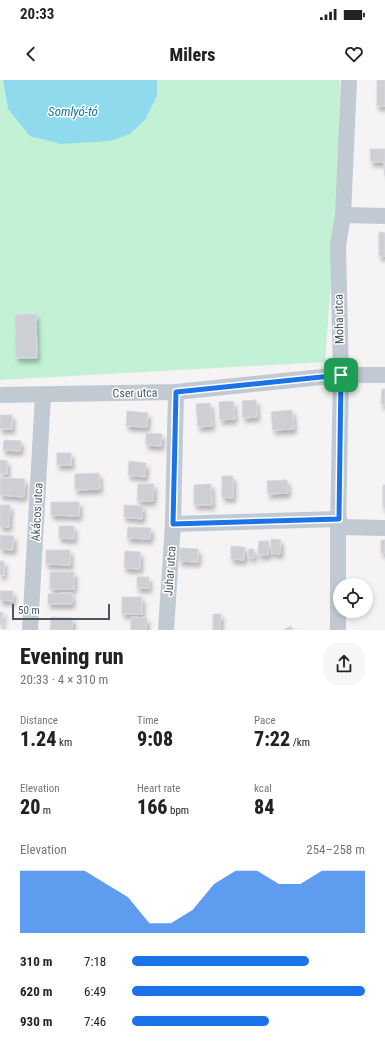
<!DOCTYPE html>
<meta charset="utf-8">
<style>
body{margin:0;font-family:"Roboto Condensed",sans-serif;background:#f6f6f6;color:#222;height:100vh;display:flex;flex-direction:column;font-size:15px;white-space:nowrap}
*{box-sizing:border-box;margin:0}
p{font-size:13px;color:#767676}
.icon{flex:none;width:22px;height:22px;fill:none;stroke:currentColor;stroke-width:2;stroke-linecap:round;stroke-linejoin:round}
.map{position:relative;height:550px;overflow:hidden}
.drawer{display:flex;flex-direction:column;background:#fff;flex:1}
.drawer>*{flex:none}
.controls{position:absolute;left:333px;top:498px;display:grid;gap:8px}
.controls a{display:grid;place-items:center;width:40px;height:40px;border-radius:50%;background:#fff;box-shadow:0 2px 6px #0003;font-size:20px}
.scale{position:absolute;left:12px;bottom:10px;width:98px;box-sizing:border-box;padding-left:4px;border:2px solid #4a5661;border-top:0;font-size:11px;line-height:14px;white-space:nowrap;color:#4a5661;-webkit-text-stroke:3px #fff;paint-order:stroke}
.pin{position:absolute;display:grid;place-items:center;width:34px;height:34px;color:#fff;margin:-17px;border-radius:8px;box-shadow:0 2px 6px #0006}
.round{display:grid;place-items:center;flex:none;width:42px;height:42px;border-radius:16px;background:#f6f6f6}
.head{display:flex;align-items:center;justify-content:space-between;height:68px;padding:0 20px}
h1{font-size:22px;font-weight:800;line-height:30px}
.metrics{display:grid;grid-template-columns:repeat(3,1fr);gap:6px;height:68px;padding:4px 20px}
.metrics div{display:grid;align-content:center}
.metrics b{font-size:20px;font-weight:800}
.metrics small{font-size:11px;font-weight:400}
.metrics p{font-size:11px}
.chart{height:112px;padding:8px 20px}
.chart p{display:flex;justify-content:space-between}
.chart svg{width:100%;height:72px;margin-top:4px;fill:#1a73e8;opacity:.7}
ul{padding:0 20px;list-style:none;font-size:13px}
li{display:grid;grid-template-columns:64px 48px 1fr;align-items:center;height:30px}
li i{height:10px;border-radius:5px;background:#1a73e8}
.status{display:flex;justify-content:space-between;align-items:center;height:28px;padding:0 20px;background:#fff;direction:ltr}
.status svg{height:11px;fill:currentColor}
header{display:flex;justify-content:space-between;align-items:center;height:52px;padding:0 20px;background:#fff;font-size:18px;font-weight:800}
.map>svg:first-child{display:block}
</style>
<div class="status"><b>20:33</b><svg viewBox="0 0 49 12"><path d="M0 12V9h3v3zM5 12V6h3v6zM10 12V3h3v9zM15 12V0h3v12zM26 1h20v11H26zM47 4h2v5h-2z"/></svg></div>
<header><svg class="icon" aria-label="back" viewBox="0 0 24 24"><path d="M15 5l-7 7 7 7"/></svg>Milers<svg class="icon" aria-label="heart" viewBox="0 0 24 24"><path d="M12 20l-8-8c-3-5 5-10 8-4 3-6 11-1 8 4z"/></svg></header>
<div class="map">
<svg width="385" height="550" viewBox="0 0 385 550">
<defs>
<filter id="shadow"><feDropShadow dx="2.5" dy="4.5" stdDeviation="2" flood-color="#0004"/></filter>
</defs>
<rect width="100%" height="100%" fill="#f5f3f3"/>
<polygon fill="#c3f1d5" points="0,0 3,0 8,29 130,54 145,40 157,16 157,0 340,0 338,108 325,282 0,300"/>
<polygon fill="#90daee" points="3,0 157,0 157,16 145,40 130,54 110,61 61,64 30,56 8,29"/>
<g fill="#cdcfd5" stroke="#d7d9de" filter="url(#shadow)">
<rect x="377" y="0" width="8" height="26"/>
<polygon points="370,69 385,69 385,96 384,82 371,82"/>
<polygon points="379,152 385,153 385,176 379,176"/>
<polygon points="36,234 37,278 16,278 15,235"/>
<polygon points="382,309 385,309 385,325 381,324"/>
<polygon points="256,320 257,337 243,338 242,321"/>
<polygon points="233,321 235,339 220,340 219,322"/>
<polygon points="210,323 212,346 198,347 196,324"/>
<polygon points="292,330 294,349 273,350 271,332"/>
<polygon points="127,331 148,333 147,347 126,346"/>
<rect x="0" y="335" width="12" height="14"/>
<polygon points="146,353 162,354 161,366 146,365"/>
<polygon points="4,360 21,361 20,371 3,370"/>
<rect x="57" y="373" width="14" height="12"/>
<polygon points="0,380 7,381 7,394 0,394"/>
<polygon points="129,381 146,383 145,397 128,395"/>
<polygon points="99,393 100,409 75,410 75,394"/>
<polygon points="222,396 233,396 233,418 222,417"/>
<polygon points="0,398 25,399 24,417 0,415"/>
<polygon points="287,400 288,413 268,414 267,401"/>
<polygon points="138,404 154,404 153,421 137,421"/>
<polygon points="211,404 212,425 194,425 194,405"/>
<rect x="383" y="405" width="2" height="23"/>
<polygon points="51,422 79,422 79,436 51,435"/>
<polygon points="0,425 10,425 9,447 0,446"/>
<polygon points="124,425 143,426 142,439 124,437"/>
<polygon points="59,446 74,446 74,459 59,458"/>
<polygon points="128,447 151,448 150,459 127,458"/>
<polygon points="0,455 14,456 13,470 0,469"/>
<polygon points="271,459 281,460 280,474 271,473"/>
<rect x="381" y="460" width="4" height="13"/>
<polygon points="259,461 269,461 268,475 258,475"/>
<polygon points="231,466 245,467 244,480 231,479"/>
<polygon points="180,468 198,469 198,482 179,481"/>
<polygon points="249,469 254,469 254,478 248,477"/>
<polygon points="46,470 70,470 70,485 46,484"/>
<polygon points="125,471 140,472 140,489 124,488"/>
<rect x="0" y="481" width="4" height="14"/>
<rect x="50" y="492" width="24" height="17"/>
<rect x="137" y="497" width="12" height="11"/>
<polygon points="0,511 13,511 13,521 0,520"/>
<polygon points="72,513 72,524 48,524 48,514"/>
<rect x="122" y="517" width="20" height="17"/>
<polygon points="0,532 3,532 2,545 0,545"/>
<polygon points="213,534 221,534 220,550 213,550"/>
<polygon points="51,537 73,538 72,550 50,550"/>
<polygon points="131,537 147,538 146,550 131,550"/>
<polygon points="291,546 293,550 283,550"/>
</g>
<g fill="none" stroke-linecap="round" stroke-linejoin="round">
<g stroke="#c1cad2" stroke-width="16">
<polyline points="343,135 385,136"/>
<polyline points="0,315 176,312 341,295 385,295"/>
<polyline points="173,444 339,439"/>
<polyline points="338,447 385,448"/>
<polyline points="30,550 43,315"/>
<polyline points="166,550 173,444 176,312"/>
<polyline points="338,550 338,447 341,295 338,166 343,135 349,0"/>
</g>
</g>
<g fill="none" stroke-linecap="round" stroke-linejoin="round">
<g stroke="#fff" stroke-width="8">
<polygon id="route" points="341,295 339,439 173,444 176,312"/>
</g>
<use href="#route" stroke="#1a73e8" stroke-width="5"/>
</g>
<g text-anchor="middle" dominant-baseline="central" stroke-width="3" stroke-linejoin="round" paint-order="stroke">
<g font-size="12" fill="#4a5661" stroke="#fff">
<text transform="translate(339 239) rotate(-91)">Moha utca</text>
<text transform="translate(135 313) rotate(-1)">Cser utca</text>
<text transform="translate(37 432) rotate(-87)">Akácos utca</text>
<text transform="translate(170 491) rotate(-86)">Juhar utca</text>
</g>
<g font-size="13" font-style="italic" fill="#0c7c9b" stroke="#fff">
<text x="73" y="31">Somlyó-tó</text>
</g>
</g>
</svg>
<div class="controls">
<a><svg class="icon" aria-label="locate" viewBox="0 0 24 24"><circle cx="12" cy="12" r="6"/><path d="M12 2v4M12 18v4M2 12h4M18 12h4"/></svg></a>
</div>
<div class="scale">50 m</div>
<div class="pin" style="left:341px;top:295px;background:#1e9e55"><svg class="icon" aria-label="arrive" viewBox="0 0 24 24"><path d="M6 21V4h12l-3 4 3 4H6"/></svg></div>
</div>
<section class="drawer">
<div class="head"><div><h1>Evening run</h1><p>20:33 · 4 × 310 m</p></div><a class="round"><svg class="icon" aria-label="share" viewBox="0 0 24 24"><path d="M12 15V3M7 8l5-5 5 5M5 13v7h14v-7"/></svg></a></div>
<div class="metrics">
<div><p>Distance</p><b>1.24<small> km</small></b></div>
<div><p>Time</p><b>9:08</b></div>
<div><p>Pace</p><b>7:22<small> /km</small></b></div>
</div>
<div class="metrics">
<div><p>Elevation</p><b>20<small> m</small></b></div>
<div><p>Heart rate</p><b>166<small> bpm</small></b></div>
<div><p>kcal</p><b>84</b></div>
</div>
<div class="chart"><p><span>Elevation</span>254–258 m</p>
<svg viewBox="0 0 160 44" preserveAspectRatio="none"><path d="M0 44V6L10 6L20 6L30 6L40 14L50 22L60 38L70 38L80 30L90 14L100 6L110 6L120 14L130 14L140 6L150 6L160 6V44z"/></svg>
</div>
<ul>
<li><b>310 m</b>7:18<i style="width:76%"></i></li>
<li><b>620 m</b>6:49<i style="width:100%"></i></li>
<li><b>930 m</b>7:46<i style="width:59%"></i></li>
</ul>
</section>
